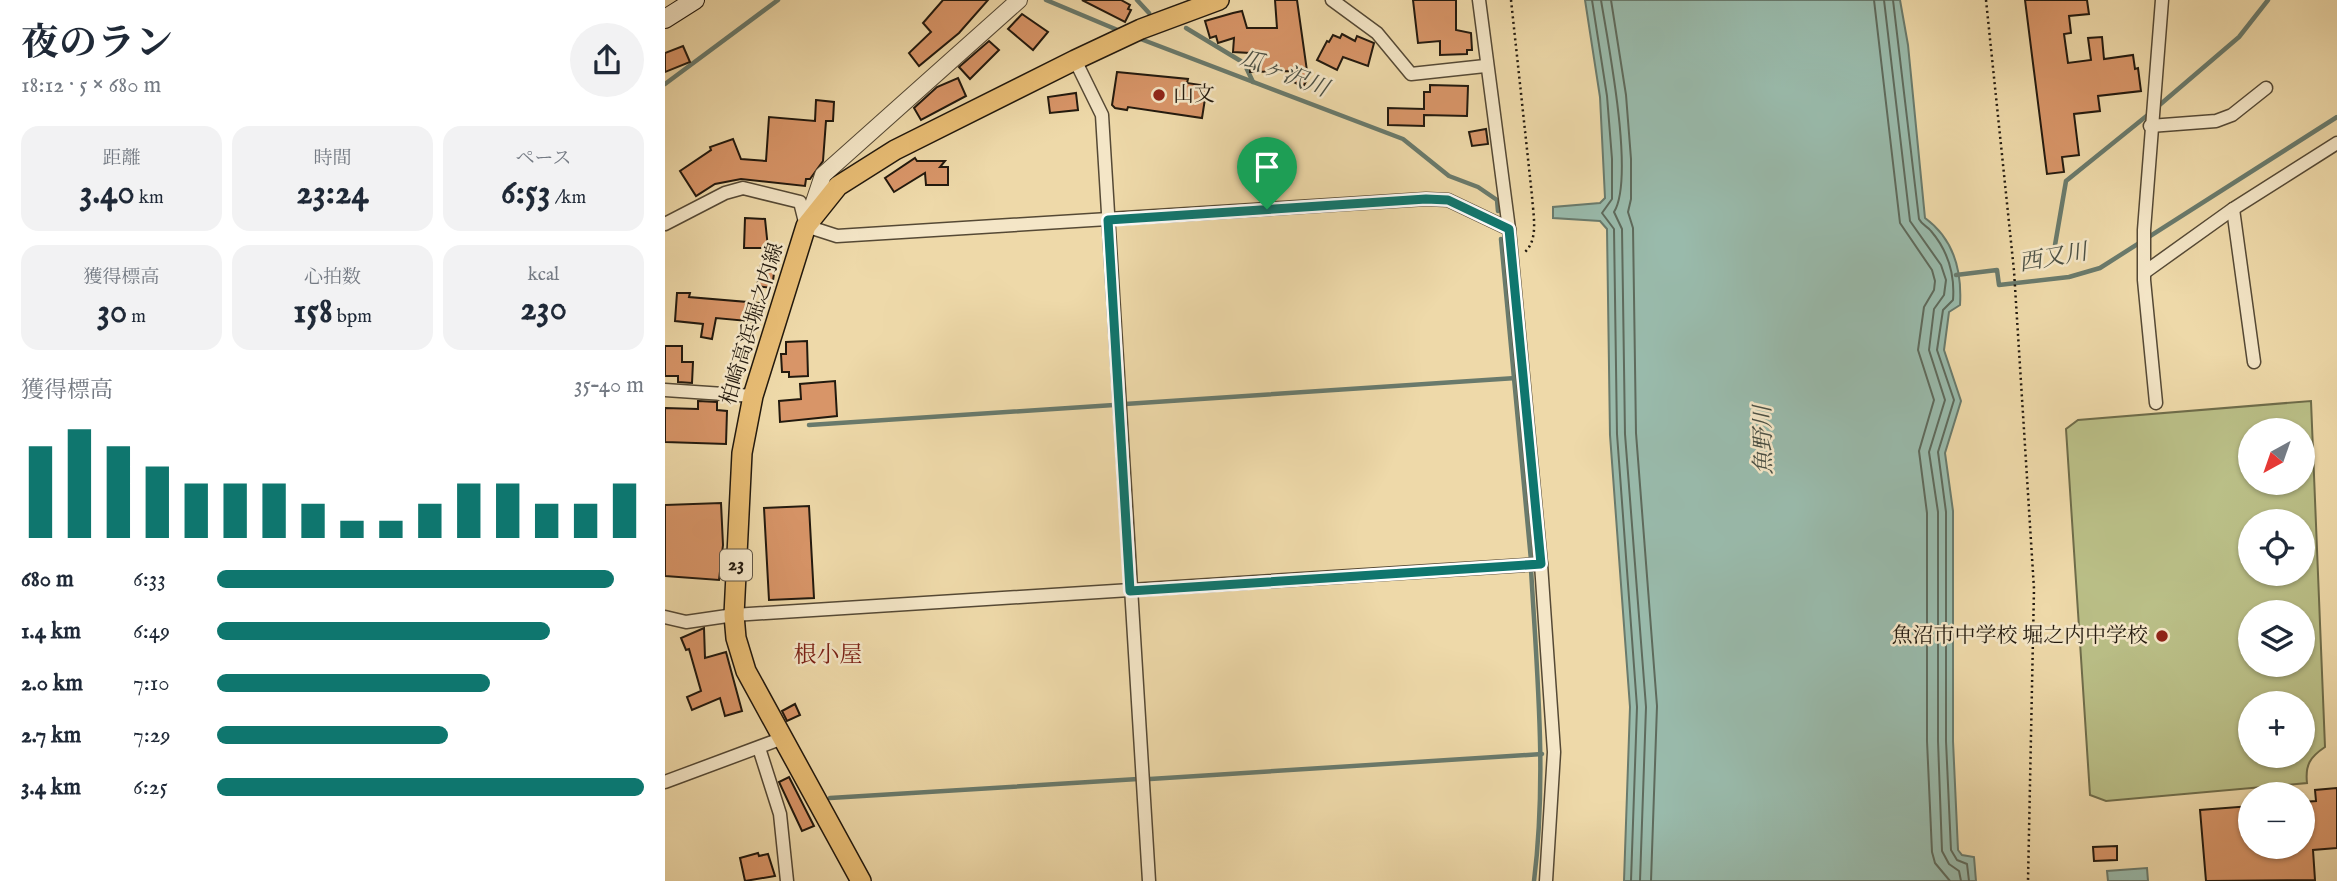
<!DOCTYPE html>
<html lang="ja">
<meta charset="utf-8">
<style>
body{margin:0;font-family:"IM FELL English","Noto Serif JP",serif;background:#f2f2f3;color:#1f2937;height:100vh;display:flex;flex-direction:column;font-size:26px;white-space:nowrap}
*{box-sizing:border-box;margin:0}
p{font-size:23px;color:#747a83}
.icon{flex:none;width:38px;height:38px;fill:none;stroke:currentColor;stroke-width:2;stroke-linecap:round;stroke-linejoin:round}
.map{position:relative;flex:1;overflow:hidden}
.side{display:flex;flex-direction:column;background:#fff;width:665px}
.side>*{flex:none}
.needle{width:46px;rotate:220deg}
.fabs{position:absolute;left:1573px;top:418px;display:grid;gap:14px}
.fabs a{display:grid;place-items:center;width:77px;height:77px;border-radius:50%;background:#fff;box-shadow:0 2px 5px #0004;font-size:35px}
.pin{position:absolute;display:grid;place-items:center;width:60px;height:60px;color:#fff;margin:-72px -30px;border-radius:50% 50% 50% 0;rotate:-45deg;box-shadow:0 0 7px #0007}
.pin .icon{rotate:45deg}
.round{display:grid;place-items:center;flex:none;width:74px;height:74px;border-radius:37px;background:#f2f2f3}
.summary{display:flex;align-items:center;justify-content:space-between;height:119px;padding:0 21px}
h1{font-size:38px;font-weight:700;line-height:52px}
.figures{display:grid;grid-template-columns:repeat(3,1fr);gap:10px;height:119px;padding:7px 21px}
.figures div{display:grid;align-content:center;border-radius:18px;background:#f2f2f3;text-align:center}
.figures b{font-size:35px;font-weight:700}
.figures small{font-size:19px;font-weight:400}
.figures p{font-size:19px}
.chart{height:196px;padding:14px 21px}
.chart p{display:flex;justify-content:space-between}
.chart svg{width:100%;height:126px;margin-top:7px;stroke:#0f766e;stroke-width:6}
ul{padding:0 21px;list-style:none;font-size:23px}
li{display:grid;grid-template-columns:112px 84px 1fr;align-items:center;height:52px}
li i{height:18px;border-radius:9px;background:#0f766e}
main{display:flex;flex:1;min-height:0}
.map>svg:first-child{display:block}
</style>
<main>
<section class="side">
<div class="summary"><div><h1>夜のラン</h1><p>18:12 · 5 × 680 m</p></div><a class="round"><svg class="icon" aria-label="share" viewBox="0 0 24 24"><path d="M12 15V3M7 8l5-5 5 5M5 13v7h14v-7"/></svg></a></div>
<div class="figures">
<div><p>距離</p><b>3.40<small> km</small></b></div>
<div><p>時間</p><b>23:24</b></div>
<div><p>ペース</p><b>6:53<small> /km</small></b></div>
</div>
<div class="figures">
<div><p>獲得標高</p><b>30<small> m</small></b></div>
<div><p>心拍数</p><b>158<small> bpm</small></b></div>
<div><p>kcal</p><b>230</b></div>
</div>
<div class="chart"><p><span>獲得標高</span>35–40 m</p>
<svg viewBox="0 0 160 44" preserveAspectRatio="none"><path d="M5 44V12M15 44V6M25 44V12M35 44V19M45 44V25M55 44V25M65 44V25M75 44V32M85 44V38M95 44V38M105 44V32M115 44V25M125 44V25M135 44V32M145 44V32M155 44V25"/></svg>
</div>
<ul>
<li><b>680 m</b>6:33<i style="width:93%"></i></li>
<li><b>1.4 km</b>6:49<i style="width:78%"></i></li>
<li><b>2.0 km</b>7:10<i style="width:64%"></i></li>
<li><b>2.7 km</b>7:29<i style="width:54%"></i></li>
<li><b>3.4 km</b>6:25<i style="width:100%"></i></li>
</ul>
</section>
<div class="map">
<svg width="1672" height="881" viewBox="0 0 1672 881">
<rect width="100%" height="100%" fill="#eed9a9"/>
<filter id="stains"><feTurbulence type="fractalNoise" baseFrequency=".00286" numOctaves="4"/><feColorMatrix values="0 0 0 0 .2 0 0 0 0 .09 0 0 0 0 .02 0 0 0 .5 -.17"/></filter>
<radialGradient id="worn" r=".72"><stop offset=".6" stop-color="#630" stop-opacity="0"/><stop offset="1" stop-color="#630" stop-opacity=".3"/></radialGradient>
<path fill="#babf87" stroke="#6e6c4a" stroke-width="2" fill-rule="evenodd" d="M 1646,401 L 1660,747 C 1645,757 1640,765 1642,783 L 1441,801 L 1425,795 L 1401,429 L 1413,420 ZM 1586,430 L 1638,430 L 1638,483 L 1586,483 ZM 1586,522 L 1638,522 L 1638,574 L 1586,574 ZM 1586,612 L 1638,612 L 1638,665 L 1586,665 ZM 1586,704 L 1638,704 L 1638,756 L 1586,756 Z"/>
<g fill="#99baab" stroke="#697a6c" stroke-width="2">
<path d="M 920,0 L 1235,0 L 1243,45 L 1260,218 C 1289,239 1297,272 1295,305 L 1284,312 L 1279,350 L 1296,401 L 1280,453 L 1288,511 L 1288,741 L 1293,850 L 1297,855 L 1309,857 L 1311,881 L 959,881 L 965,707 L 945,435 L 942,229 L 935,221 L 888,218 L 888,207 L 935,203 L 940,198 L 935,97 Z"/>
<polygon points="1482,868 1483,881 1443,881 1442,871"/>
</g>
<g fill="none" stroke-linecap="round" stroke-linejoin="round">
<g stroke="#5e6a5c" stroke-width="2">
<polyline points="927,0 942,96 947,159 947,199 937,213 949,229 952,434 972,707 966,881"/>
<path d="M 936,0 C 943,43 970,178 949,212 L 957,229 L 960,434 L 981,707 L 975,881"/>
<polyline points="946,0 961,95 966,159 966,199 963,212 968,228 971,433 992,706 986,881"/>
<polyline points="1209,0 1235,223 1267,270 1270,281 1269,290 1259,307 1253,350 1269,400 1254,451 1262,513 1262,741 1267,852 1270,863 1285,881"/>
<polyline points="1219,0 1245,221 1276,265 1281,280 1279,295 1269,309 1264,350 1280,400 1264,452 1273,512 1273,741 1277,851 1284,864 1294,871 1296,881"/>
<path d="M 1228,0 L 1254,219 C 1257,225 1262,226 1266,231 C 1283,251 1290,274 1288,300 L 1278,310 L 1272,350 L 1289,400 L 1273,452 L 1281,512 L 1281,741 L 1286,850 L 1292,860 L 1302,864 L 1304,881"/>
</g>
<g stroke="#697a6c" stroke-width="4.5">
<polyline points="381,0 455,31"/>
<polyline points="472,0 484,13"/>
<polyline points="521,28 579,63 588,82"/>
<polyline points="473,38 738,139 784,176 813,187 832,200 833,211"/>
<polyline points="0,84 113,0"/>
<polyline points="1491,108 1574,37 1603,0"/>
<polyline points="836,239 866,560"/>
<polyline points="1390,245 1401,181 1484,114"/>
<polyline points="1291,275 1332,270 1334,285 1404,277 1435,268 1672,117"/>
<polyline points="460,404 851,378"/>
<polyline points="144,425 449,405"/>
<path d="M 866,569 C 872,674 882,777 869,881"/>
<polyline points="485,779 877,754"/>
<polyline points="165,798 473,779"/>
</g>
</g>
<g fill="#d89568" stroke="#22190e" stroke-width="2">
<polygon points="278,0 323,0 294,33 254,66 244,53 266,32 258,23"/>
<polygon points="417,0 456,0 465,5 463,9 466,10 460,22"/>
<polygon points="610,0 632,0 643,78 638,87 627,81 633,71 585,72 585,53 568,52 569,38 553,43 551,36 545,38 540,21 568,13 577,11 582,28 612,28"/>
<polygon points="748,0 791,0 791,30 806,33 807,50 802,50 802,54 775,55 775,41 753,43"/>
<polygon points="1360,0 1422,0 1424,14 1404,16 1406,33 1399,34 1403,63 1426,60 1423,38 1437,37 1439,59 1468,55 1470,69 1473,68 1476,91 1433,96 1435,111 1409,114 1414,155 1397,157 1399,172 1382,174"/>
<polygon points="357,14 383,32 368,50 343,29"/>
<polygon points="677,34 690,41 692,36 709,43 703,66 678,57 672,70 652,60 662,41 664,42 668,35 675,38"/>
<polygon points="324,41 334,50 305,79 294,67"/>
<polygon points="18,46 25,62 0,72 0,53"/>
<polygon points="452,72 523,79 522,83 542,86 537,118 463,107 462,110 450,108 447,105"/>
<polygon points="293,78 301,96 256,120 249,108 272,87"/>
<polygon points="765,85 803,86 802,116 759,115 759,126 723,125 723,108 759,109 759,92 765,92"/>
<polygon points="411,93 413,110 385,113 383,97"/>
<polygon points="151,100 169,102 168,121 161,121 158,161 145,179 141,179 140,186 76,179 50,184 31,196 15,171 46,150 45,147 68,139 76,159 101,161 104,117 150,121"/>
<polygon points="821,129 823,144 807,146 804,132"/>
<polygon points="250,158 252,161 280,161 275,167 283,167 283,185 261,185 260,173 229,192 220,178"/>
<polygon points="80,218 100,219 103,248 79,248"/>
<polygon points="96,264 110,266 107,288 92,286"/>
<polygon points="12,293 25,293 24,297 94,303 93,322 51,318 47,339 36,337 38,324 10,321"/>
<polygon points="142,341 143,376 124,377 124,372 117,372 116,354 121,354 121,342"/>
<polygon points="0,346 17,346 17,362 28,362 27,383 13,382 13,376 0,376"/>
<polygon points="170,381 172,416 115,422 114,401 136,399 135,384"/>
<polygon points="33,401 52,402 52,410 62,411 61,444 0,442 0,408 33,409"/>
<polygon points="56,503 58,545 54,580 0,576 0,505"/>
<polygon points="144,506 149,598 104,600 99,508"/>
<polygon points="39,628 40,658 61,652 77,711 60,716 55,698 27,710 22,697 36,691 24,649 21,650 16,638"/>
<polygon points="130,704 135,715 122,721 117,711"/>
<polygon points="124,777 149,826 137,831 114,782"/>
<polygon points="1672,788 1672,848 1648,850 1650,880 1541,881 1535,810 1586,806 1586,847 1638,847 1638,802 1651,801 1650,790"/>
<polygon points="1452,846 1452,860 1429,861 1428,847"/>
<polygon points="93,853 94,856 103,854 110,876 80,881 75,858"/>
</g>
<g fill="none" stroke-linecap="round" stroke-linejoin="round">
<g stroke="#554935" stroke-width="15">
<g id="minor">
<polyline points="667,0 712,33 746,74 820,66"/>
<polyline points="814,0 844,229 876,564 889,752 881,881"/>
<polyline points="410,60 437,115 484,881"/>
<polyline points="1485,126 1551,121 1567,115 1601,88"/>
<polyline points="1568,209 1589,362"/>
<polyline points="0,224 60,193 78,188 135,202 141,226 172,236 761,199 783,200 844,229"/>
<polyline points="1480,272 1568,209 1672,143"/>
<polyline points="0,390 88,396"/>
<polyline points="1491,403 1479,280 1479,230 1497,0"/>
<polyline points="0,617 21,622 69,615 876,564"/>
<polyline points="94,748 115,814 122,881"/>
<polyline points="0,782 118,738"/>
</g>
</g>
<g stroke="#554935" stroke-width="18">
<polyline id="tertiary" points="144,217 158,175 354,0"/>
</g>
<g stroke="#22190e" stroke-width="20">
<polyline id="secondary" points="0,19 30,0"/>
</g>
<g stroke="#22190e" stroke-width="22">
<polyline id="primary" points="196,881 81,671 71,638 69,615 77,453 88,396 141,226 173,186 230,150 410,60 476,29 554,0"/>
</g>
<g stroke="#22190e" stroke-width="2.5" stroke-dasharray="2 3.5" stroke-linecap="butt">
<path d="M 846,0 L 867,196 C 868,214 874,239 860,252"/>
<polyline points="1321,0 1349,271 1369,589 1363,881"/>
</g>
<use href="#minor" stroke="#f4e6c7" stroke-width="12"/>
<use href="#tertiary" stroke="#f4e6c7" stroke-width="16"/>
<use href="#secondary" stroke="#f4e6c7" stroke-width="18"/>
<use href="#primary" stroke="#e7bc74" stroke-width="19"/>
</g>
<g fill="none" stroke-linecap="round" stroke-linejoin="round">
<g stroke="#fff" stroke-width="14">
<polygon id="route" points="761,199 783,200 844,229 876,564 465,591 443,220"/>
</g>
<use href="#route" stroke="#0f766e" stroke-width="9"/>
</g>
<g fill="#8f2418" stroke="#f4e6c7" stroke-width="2.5">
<circle cx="494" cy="95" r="7"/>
<circle cx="1497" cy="636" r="7"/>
</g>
<g text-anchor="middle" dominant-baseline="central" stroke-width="5" stroke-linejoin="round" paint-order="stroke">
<rect fill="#f4e6c7" stroke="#615646" stroke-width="2" x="55" y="549.5" width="32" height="31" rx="5"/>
<g font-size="19" font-weight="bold" fill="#22190e">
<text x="71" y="565">23</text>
</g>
<g font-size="21" fill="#22190e" stroke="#f4e6c7" text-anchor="start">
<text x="508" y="95">山文</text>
<text x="1483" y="636" text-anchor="end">魚沼市中学校 堀之内中学校</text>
</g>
<g font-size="21" fill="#22190e" stroke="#f4e6c7">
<text transform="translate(88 324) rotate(-73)">柏崎高浜堀之内線</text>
</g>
<g font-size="23" font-style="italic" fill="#4c5145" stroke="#f4e6c7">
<text transform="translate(619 74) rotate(21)">瓜ヶ沢川</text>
<text transform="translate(1388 258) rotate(-10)">西又川</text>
<text transform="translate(1099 440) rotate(-91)">魚野川</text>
</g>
<g font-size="23" fill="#7a1f14" stroke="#f4e6c7">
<text x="163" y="655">根小屋</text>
</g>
</g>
<rect width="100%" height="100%" filter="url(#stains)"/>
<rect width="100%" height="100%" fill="url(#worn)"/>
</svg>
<div class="fabs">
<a><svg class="needle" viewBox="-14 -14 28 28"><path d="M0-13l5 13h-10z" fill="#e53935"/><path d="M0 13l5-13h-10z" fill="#747a83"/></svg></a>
<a><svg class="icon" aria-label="locate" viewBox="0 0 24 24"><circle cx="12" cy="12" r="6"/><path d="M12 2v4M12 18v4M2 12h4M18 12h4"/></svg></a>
<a><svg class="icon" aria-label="layers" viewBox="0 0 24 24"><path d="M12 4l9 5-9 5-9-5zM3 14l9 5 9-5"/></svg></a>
<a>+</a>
<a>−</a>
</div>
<div class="pin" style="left:602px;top:209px;background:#1e9e55"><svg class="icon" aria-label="arrive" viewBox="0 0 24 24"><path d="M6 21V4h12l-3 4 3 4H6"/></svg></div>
</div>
</main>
